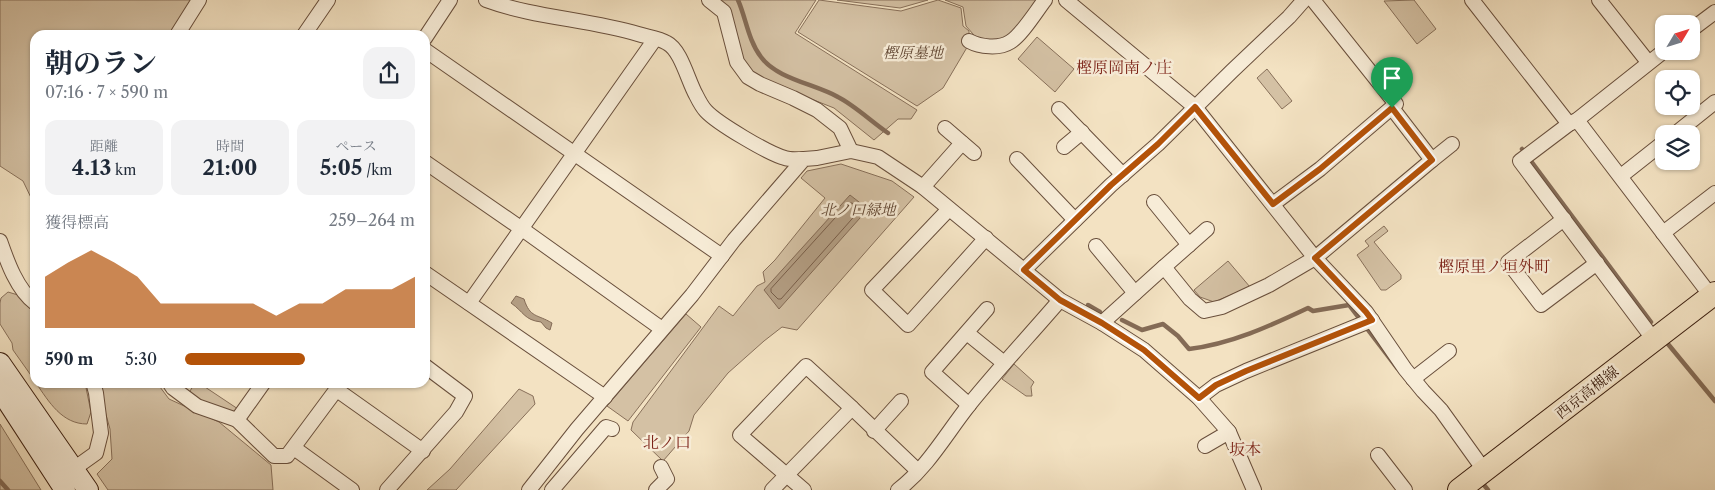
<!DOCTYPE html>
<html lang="ja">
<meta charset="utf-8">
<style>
body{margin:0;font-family:"Libre Caslon Text","Noto Serif JP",serif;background:#f2f2f3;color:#1f2937;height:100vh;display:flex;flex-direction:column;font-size:19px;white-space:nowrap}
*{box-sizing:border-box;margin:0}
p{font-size:16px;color:#747a83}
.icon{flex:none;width:28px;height:28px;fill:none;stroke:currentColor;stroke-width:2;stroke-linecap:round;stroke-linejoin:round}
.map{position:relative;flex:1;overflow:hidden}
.panel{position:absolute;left:30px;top:30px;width:400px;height:358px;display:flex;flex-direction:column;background:#fff;border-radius:15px;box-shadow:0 1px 4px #0004}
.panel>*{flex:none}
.needle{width:32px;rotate:52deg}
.controls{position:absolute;left:1655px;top:15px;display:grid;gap:10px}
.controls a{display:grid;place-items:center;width:45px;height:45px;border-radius:10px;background:#fff;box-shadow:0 1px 4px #0004;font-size:25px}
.pin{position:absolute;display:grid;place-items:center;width:42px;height:42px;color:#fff;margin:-51px -21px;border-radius:50% 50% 50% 0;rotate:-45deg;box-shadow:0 0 5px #0007}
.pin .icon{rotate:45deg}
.round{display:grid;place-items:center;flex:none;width:52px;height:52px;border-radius:15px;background:#f2f2f3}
.head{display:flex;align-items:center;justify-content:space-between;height:85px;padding:0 15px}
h1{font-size:28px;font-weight:700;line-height:38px}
.metrics{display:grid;grid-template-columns:repeat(3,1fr);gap:8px;height:85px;padding:5px 15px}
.metrics div{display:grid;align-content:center;border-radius:12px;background:#f2f2f3;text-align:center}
.metrics b{font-size:21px;font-weight:700}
.metrics small{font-size:14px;font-weight:400}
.metrics p{font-size:14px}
.chart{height:140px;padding:10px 15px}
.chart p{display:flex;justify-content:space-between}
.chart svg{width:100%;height:90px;margin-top:5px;fill:#b45309;opacity:.7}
ul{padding:0 15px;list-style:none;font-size:16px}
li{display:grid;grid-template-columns:80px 60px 1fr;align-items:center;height:38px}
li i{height:12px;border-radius:6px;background:#b45309}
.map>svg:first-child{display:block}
</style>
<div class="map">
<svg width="1715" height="490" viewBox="0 0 1715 490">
<rect width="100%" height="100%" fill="#f3e2c2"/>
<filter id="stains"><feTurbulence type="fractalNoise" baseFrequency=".004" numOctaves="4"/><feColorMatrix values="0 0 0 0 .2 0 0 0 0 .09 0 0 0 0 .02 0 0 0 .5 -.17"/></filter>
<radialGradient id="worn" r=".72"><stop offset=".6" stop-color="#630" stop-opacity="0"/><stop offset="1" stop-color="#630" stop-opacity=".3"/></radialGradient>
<g fill="#d4c1a4" stroke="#88705a">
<polygon points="0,0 194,0 173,35 35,35 35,206 23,181 0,166"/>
<polygon points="702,0 816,0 795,33 917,110 911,119 898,119 874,140 834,108 763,80 740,61 729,22"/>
<polygon points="819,0 901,11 938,0 961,8 963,26 969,31 969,44 943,88 917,106 798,32"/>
<polygon points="837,0 928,0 900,8"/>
<polygon points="945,0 1040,0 1013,38 980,42 966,26 963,7"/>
<polygon points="1414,0 1436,29 1417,44 1384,1"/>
<polygon points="1037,37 1074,69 1055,92 1018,59"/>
<polygon points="1267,69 1292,101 1282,109 1257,78"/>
<polygon points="841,164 892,181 914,197 797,330 782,327 764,341 728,373 694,415 689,431 663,461 631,430 633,422 719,306 733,316 757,286 765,282 763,272 775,260 825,198 801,178 807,171"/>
<polygon points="1384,226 1388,231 1374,242 1401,275 1401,279 1386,290 1381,290 1357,255 1369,246 1365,241"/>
<polygon points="1228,261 1250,287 1214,302 1200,297 1194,290"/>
<polygon points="8,292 18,295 35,313 35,381 13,350 12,343 0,324 0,303 1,298"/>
<polygon points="686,314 701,327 628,421 607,406"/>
<polygon points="1014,364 1034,382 1031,387 1032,396 1026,396 1002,379"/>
<path d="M 36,383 L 85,383 L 91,412 L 87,424 C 62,424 49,402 36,383 Z"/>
<polygon points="97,383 157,383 169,399 219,422 271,465 273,490 108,490 97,474 112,459 110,429"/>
<polygon points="195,383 199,383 238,409 233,415 193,396 190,391"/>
<polygon points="519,389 533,396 535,404 456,490 427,490 450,469"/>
<polygon points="0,424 41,490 0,490"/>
</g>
<g fill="#b49f85" stroke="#846b56">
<polygon points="850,195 868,209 779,309 764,290"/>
<path d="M 516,296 L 524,299 C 530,318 537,314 552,323 L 550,330 L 546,328 L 541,322 C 524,320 524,312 511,303 Z"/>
</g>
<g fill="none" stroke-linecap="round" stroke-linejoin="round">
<polygon stroke="#785e4a" stroke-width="1" points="849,203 852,203 859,208 859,211 781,299 778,299 771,292 771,289"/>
<g stroke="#846b56" stroke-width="4.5">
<path d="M 738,0 C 746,18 748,40 761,57 C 777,79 815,84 838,97 C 854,105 872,122 888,133"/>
<polyline points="1522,149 1651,322"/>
<polyline points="1088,305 1100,312"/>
<path d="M 1122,320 L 1142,330 L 1163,324 L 1178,336 L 1189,349 C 1231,344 1270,326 1308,308 L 1313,311 L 1349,305 L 1397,368"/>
<polyline points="1668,344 1715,401"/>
<polyline points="0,481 8,490"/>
<polyline points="1484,485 1488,490"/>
</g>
<g stroke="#694f3c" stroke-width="16">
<g id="street">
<path d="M 486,0 C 535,18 588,19 638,34 C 648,37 659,38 667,43 C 681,50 688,81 696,95 C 699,101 702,107 706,111 C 717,123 769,154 785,158 C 790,160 798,159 804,159"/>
<polyline points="709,0 724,12 737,62 748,77 760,84 793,98 817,110 840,128 851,151"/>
<polyline points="1066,0 1195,107 1315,258 1366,312 1405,369 1423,391 1441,410 1484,470"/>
<polyline points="1472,0 1569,124"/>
<polyline points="1599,0 1648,62"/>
<polyline points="1691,30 1715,12"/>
<polyline points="177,35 199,0"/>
<polyline points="304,35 328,0"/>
<polyline points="425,38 450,0"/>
<path d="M 969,41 C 980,47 999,49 1010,42 C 1021,36 1037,10 1045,0"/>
<polyline points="425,50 722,256"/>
<polyline points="1059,109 1123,175"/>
<polyline points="1577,120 1711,296"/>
<polyline points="945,128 974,153"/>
<polyline points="1675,134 1715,102"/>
<polyline points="1064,147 1082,132"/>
<polyline points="1017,159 1075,220"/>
<polyline points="1432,160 1452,144"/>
<polyline points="425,162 522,229 662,329"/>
<polyline points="1621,176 1664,142"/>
<polyline points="923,187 962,143"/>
<polyline points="1154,202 1189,245"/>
<polyline points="1273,204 1320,169 1396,104 1313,0"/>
<polyline points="949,209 872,290 908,325 986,238"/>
<polyline points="1564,219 1508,262 1541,305 1597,263"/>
<polyline points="1663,233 1715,193"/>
<path d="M 0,241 C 7,261 17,290 35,303"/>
<polyline points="1096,246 1135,293"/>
<polyline points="1164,267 1207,229"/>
<polyline points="1024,270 1111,185 1158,144 1232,71 1289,17 1304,0"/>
<polyline points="425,273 605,397"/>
<polyline points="469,303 655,39"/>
<polyline points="1102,323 1164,267 1190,299 1204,311 1222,307 1269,285 1315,258 1432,160 1392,108"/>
<polyline points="967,333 1004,363"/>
<polyline points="1654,340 1520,161 1569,124 1577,120 1664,51"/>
<polyline points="1413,379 1449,351"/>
<polyline points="169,382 173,388 197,406 237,420 274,456 287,456 342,382"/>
<polyline points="337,390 423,451"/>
<polyline points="1199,398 1216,385 1246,371 1372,320"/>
<polyline points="969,405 932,372 987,309"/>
<polyline points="852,408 918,471"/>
<polyline points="237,420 264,382"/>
<polyline points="874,431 901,401"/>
<polyline points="1205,446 1229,432"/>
<polyline points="294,448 352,490"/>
<polyline points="1378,455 1405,490"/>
<polyline points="68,473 96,453 101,433 96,393 93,382"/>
<polyline points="387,490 456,412 465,396 425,366"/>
<polyline points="529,490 577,429 692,295 734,240 804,159 817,158 851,151 878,157 923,187 1060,300 1102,323 1144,350 1199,398 1229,432 1254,490"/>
<polyline points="552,490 606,427 612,429"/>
<polyline points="656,490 667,479 661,467"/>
<polyline points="772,490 852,408 806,366 740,435 804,490"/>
<path d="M 898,490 C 928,467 946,434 969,405 C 998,369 1030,335 1060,300"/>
</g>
</g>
<g stroke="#3b1e0f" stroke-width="22">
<g id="secondary">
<polyline points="0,363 88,490"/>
<polyline points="0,390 65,490"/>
</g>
</g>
<g stroke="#3b1e0f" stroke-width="24">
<polyline id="primary" points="1459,490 1715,293"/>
</g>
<use href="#street" stroke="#f7ecd7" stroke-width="14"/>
<use href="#secondary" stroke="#f7ecd7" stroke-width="20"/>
<use href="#primary" stroke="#f3e2c2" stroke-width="22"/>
</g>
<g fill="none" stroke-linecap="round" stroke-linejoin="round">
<g stroke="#fff" stroke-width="10">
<polygon id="route" points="1195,107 1273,204 1320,169 1392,108 1432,160 1315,258 1366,312 1372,320 1246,371 1216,385 1199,398 1144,350 1102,323 1060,300 1024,270 1111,185 1158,144"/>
</g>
<use href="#route" stroke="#b45309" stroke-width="6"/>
</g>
<g text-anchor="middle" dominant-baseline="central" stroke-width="5" stroke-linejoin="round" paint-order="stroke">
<g font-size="15" font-style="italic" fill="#614734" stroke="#f7ecd7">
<text x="913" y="52">樫原墓地</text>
<text x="858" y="209">北ノ口緑地</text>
</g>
<g font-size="15" fill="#3b1e0f" stroke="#f7ecd7">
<text transform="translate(1587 392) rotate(-38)">西京高槻線</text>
</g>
<g font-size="16" fill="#7a1f14" stroke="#f7ecd7">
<text x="1124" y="67">樫原岡南ノ庄</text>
<text x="1494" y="266">樫原里ノ垣外町</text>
<text x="667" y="442">北ノ口</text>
<text x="1245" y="449">坂本</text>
</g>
</g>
<rect width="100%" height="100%" filter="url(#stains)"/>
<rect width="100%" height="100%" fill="url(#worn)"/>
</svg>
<div class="controls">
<a><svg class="needle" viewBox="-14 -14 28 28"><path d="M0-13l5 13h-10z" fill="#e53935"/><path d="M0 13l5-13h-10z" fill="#747a83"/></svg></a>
<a><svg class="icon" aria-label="locate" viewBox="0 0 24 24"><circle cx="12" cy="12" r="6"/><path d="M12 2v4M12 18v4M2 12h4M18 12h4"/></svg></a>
<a><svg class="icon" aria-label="layers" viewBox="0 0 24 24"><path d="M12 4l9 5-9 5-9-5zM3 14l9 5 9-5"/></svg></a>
</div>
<div class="pin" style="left:1392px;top:108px;background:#1e9e55"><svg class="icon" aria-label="arrive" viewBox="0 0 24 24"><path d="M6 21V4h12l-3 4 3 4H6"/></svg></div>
<section class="panel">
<div class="head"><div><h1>朝のラン</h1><p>07:16 · 7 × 590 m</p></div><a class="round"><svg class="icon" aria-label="share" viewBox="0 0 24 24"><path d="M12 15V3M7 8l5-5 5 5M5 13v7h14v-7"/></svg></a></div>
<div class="metrics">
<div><p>距離</p><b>4.13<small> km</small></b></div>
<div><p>時間</p><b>21:00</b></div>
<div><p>ペース</p><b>5:05<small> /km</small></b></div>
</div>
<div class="chart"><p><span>獲得標高</span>259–264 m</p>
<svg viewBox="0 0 160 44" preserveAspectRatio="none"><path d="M0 44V19L10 12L20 6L30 12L40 19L50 32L60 32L70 32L80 32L90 32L100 38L110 32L120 32L130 25L140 25L150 25L160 19V44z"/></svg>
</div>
<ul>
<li><b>590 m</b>5:30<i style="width:52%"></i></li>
</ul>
</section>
</div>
